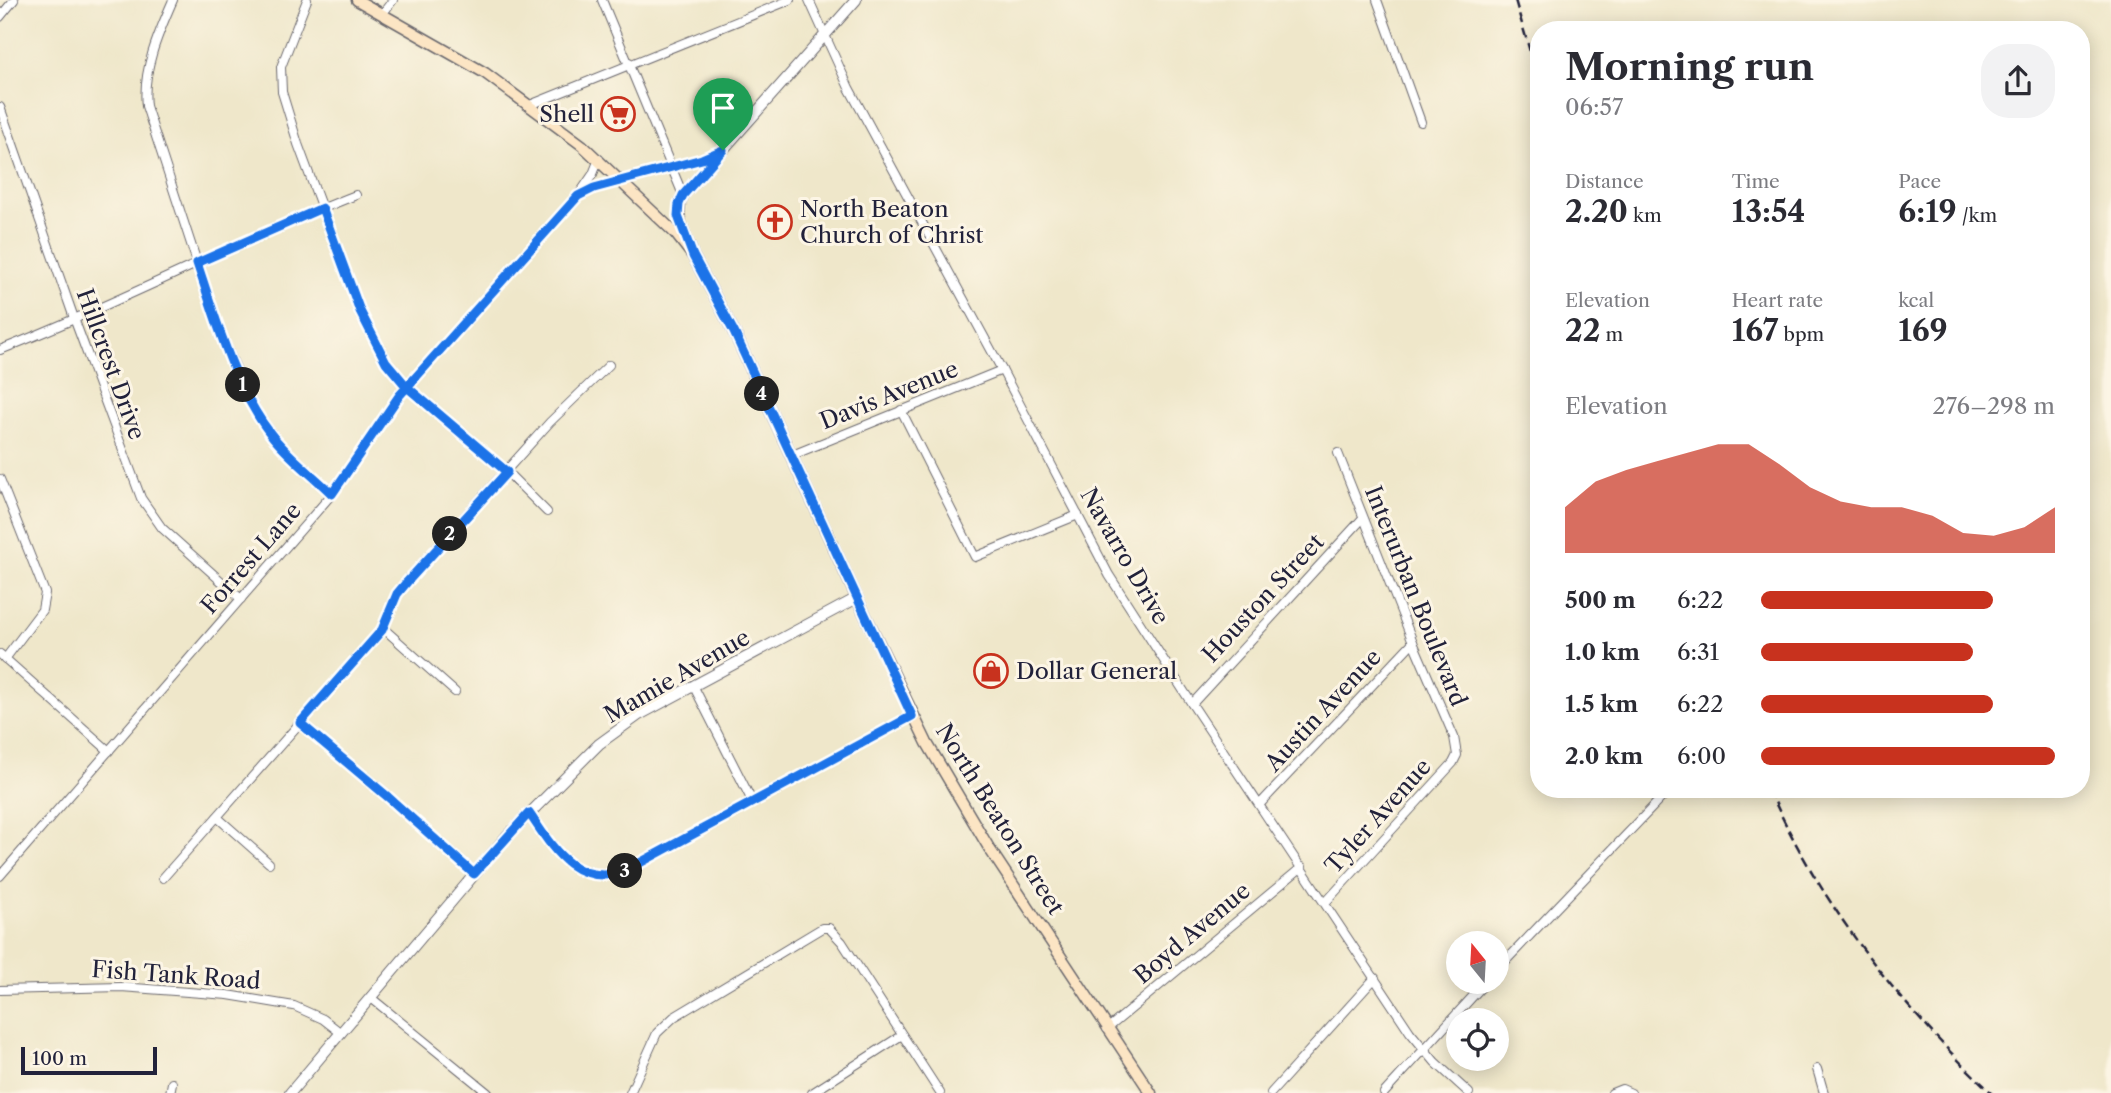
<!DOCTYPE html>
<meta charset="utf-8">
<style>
body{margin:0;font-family:"Libre Caslon Text",serif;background:#f2f2f3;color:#2b2b33;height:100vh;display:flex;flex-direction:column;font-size:26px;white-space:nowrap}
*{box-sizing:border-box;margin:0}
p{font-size:23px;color:#7c7c81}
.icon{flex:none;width:38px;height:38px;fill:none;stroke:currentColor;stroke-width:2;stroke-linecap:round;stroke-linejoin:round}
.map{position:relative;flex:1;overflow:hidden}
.details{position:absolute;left:1530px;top:21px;width:560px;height:777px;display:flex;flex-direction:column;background:#fff;border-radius:28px;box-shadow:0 4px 18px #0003}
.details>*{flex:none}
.needle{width:46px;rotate:342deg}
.tools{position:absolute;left:1446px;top:931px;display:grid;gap:14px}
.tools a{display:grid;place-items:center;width:63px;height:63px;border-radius:50%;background:#fff;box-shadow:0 4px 18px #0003;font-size:35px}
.scale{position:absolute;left:21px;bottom:18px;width:136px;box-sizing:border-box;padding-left:7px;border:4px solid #22223b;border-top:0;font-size:19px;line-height:24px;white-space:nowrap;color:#22223b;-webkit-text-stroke:5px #fcf5e5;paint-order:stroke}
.pin{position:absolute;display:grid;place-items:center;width:60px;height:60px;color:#fff;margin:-72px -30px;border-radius:50% 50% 50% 0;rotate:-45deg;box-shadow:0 0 7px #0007}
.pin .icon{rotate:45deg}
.km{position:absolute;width:35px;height:35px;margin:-18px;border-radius:50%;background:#222;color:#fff;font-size:19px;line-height:35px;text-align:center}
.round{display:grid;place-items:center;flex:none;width:74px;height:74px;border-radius:28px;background:#f2f2f3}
.summary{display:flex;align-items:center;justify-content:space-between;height:119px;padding:0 35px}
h1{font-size:38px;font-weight:800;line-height:52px}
.metrics{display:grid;grid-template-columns:repeat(3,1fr);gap:10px;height:119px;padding:7px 35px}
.metrics div{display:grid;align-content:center}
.metrics b{font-size:30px;font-weight:800}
.metrics small{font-size:19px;font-weight:400}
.metrics p{font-size:19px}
.chart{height:196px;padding:14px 35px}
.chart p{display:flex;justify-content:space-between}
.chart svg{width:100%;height:126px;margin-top:7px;fill:#c8321e;opacity:.7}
ul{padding:0 35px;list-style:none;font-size:23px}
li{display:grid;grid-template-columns:112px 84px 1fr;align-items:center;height:52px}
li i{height:18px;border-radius:9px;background:#c8321e}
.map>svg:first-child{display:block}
</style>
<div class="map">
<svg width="2111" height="1093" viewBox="0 0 2111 1093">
<rect width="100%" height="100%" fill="#fcf5e5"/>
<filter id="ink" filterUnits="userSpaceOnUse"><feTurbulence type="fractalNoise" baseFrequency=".0143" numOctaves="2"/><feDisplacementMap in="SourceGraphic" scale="14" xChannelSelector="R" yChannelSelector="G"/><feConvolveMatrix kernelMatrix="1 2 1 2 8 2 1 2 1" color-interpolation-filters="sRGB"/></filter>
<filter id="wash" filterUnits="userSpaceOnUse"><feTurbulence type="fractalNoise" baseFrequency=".00686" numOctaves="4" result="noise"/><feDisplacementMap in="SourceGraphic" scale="28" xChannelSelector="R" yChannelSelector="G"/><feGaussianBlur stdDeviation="1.57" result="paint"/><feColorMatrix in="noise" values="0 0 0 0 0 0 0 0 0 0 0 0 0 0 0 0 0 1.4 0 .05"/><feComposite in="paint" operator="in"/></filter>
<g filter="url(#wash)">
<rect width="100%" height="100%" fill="#efe7ca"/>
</g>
<g filter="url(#ink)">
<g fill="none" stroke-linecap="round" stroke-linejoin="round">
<g stroke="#6a676d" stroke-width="10">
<g id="minor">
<path d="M 173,0 C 159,32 142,70 146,106 L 220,333 L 247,393 L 258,415 L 280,445 L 332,494"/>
<polyline points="307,0 281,67 282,92 298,144 360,311 386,362 407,387 507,472 547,512"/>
<polyline points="602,0 683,195"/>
<polyline points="809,0 849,88 1002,370 1109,575 1192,704 1410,1032 1435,1062 1469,1093"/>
<polyline points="1377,0 1421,122"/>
<polyline points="383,13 393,0"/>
<polyline points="0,17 14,0"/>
<polyline points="530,105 790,0"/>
<polyline points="0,107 75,321 141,498 162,528 241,599"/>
<polyline points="579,196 594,188 702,159 720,151"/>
<path d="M 0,350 C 120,303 235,242 356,195"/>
<polyline points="901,410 975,557 1078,515"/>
<polyline points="790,456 1002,370"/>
<polyline points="0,479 45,593 42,610 5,659"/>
<polyline points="383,628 455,692"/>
<polyline points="0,654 109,751"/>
<polyline points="694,687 752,801"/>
<polyline points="1192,704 1363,518"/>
<polyline points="300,723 388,797 474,874"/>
<polyline points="1260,804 1413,642"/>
<path d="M 529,813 C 553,848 573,886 623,872 L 912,716"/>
<polyline points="217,817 269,863"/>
<polyline points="0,876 332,494 399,396 578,196 593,174 599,159"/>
<polyline points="163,878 382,630 397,594 407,581 550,422 609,365"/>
<polyline points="1325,903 1453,763 1457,755 1454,737 1413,642 1338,453"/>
<polyline points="1496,971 1670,789"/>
<polyline points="0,990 121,987 228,995 294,1006 323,1019 341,1033"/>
<polyline points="370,997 488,1093"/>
<polyline points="1107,1029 1302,867"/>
<polyline points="1817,1069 1824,1093"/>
<polyline points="170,1093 172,1083"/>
<polyline points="630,1093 657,1033 674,1017 822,928 829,928 842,942 940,1093"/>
<polyline points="812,1093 902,1035"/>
<polyline points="1271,1093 1375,978"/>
<polyline points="1384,1093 1486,982"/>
<polyline points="1612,1093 1622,1089 1631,1093"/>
</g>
</g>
<g stroke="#6a676d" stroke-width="12">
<g id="tertiary">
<path d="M 692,252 C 685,233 674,215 683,195 L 856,0"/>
<polyline points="290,1093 506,837 599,744 639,715 857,598"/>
</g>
</g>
<g stroke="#6a676d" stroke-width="13">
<polyline id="secondary" points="357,0 485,73 582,145 675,233 693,256 734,332 857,598 927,743 989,848 1151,1093"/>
</g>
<use href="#minor" stroke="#fff" stroke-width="8"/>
<use href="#tertiary" stroke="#fff" stroke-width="10"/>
<use href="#secondary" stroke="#fce5c4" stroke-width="10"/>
<g stroke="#22223b" stroke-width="2.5" stroke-dasharray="10 5" stroke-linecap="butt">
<polyline points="1515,0 1538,79"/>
<path d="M 1769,789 C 1820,904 1901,1008 1992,1093"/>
</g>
</g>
</g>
<g fill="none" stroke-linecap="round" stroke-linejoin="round" filter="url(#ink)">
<g stroke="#fff" stroke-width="14">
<path id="route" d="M 723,150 L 702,159 L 594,188 L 578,196 L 407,387 L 399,396 L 332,494 C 312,474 287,456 270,433 C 234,386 216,319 197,263 L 322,208 L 360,311 L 386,362 L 407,387 L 507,472 L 407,582 L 397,594 L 382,630 L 300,723 L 388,797 L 474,874 L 529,813 C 553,848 573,886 623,872 L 912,716 L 734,332 L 693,256 L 678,216 L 679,204 L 683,195 L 723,150"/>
</g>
<use href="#route" stroke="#1a73e8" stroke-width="9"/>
</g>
<defs>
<g id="supermarket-ring" transform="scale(1.75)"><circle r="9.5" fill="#fcf5e5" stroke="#c8321e" stroke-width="1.5"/><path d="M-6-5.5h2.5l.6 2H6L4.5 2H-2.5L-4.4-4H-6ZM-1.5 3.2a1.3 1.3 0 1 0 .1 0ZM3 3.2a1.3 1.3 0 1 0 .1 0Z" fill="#c8321e"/></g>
<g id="church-ring" transform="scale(1.75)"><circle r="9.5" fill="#fcf5e5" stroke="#c8321e" stroke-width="1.5"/><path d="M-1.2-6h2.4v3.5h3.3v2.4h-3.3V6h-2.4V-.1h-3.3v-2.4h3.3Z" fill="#c8321e"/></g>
<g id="shop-ring" transform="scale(1.75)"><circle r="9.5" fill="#fcf5e5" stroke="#c8321e" stroke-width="1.5"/><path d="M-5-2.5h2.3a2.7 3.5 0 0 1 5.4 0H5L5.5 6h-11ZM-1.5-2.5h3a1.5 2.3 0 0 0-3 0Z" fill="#c8321e"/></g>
</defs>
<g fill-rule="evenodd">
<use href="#supermarket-ring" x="618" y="114"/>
<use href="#church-ring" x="775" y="222"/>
<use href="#shop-ring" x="991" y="671"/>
</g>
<g text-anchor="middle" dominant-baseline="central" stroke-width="6" stroke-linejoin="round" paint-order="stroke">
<g font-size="23" fill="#22223b" stroke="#fcf5e5" text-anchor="start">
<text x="594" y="114" text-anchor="end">Shell</text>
<text x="800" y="209">North Beaton<tspan x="800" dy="26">Church of Christ</tspan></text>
<text x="1016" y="671">Dollar General</text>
</g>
<g font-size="23" fill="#22223b" stroke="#fcf5e5">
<text transform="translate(111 364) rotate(70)">Hillcrest Drive</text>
<text transform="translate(889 395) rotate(-22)">Davis Avenue</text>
<text transform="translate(1125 556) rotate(60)">Navarro Drive</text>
<text transform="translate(251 558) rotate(-49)">Forrest Lane</text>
<text transform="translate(1416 596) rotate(68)">Interurban Boulevard</text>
<text transform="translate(1263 598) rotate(-47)">Houston Street</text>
<text transform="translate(677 676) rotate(-30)">Mamie Avenue</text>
<text transform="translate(1323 710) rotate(-47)">Austin Avenue</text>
<text transform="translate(1378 816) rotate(-48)">Tyler Avenue</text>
<text transform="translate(1000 819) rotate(58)">North Beaton Street</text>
<text transform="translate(1192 933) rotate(-40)">Boyd Avenue</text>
<text transform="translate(176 975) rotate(4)">Fish Tank Road</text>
</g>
</g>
</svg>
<div class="tools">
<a><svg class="needle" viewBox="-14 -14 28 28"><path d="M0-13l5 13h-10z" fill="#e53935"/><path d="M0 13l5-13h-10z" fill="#7c7c81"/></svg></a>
<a><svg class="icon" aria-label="locate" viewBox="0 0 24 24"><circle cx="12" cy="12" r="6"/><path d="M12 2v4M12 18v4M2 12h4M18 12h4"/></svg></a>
</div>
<div class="scale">100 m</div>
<div class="pin" style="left:723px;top:150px;background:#1e9e55"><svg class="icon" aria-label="arrive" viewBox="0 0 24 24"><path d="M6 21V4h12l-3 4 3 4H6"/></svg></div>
<b class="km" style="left:243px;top:385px">1</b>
<b class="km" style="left:450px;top:534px">2</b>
<b class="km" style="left:625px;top:871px">3</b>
<b class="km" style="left:762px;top:394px">4</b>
<section class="details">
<div class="summary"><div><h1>Morning run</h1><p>06:57</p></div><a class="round"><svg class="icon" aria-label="share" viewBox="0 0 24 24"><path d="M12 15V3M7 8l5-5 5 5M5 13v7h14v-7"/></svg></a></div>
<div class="metrics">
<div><p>Distance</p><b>2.20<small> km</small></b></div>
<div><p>Time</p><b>13:54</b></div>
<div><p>Pace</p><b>6:19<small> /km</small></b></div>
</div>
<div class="metrics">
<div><p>Elevation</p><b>22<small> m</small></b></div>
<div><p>Heart rate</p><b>167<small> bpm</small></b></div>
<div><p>kcal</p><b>169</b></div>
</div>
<div class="chart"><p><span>Elevation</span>276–298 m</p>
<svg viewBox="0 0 160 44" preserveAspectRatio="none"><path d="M0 44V28L10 19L20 15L30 12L40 9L50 6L60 6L70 13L80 21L90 26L100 28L110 28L120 31L130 37L140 38L150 35L160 28V44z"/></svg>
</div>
<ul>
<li><b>500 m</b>6:22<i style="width:79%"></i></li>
<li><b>1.0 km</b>6:31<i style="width:72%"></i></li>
<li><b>1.5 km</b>6:22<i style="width:79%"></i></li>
<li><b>2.0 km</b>6:00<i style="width:100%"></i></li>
</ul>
</section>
</div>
